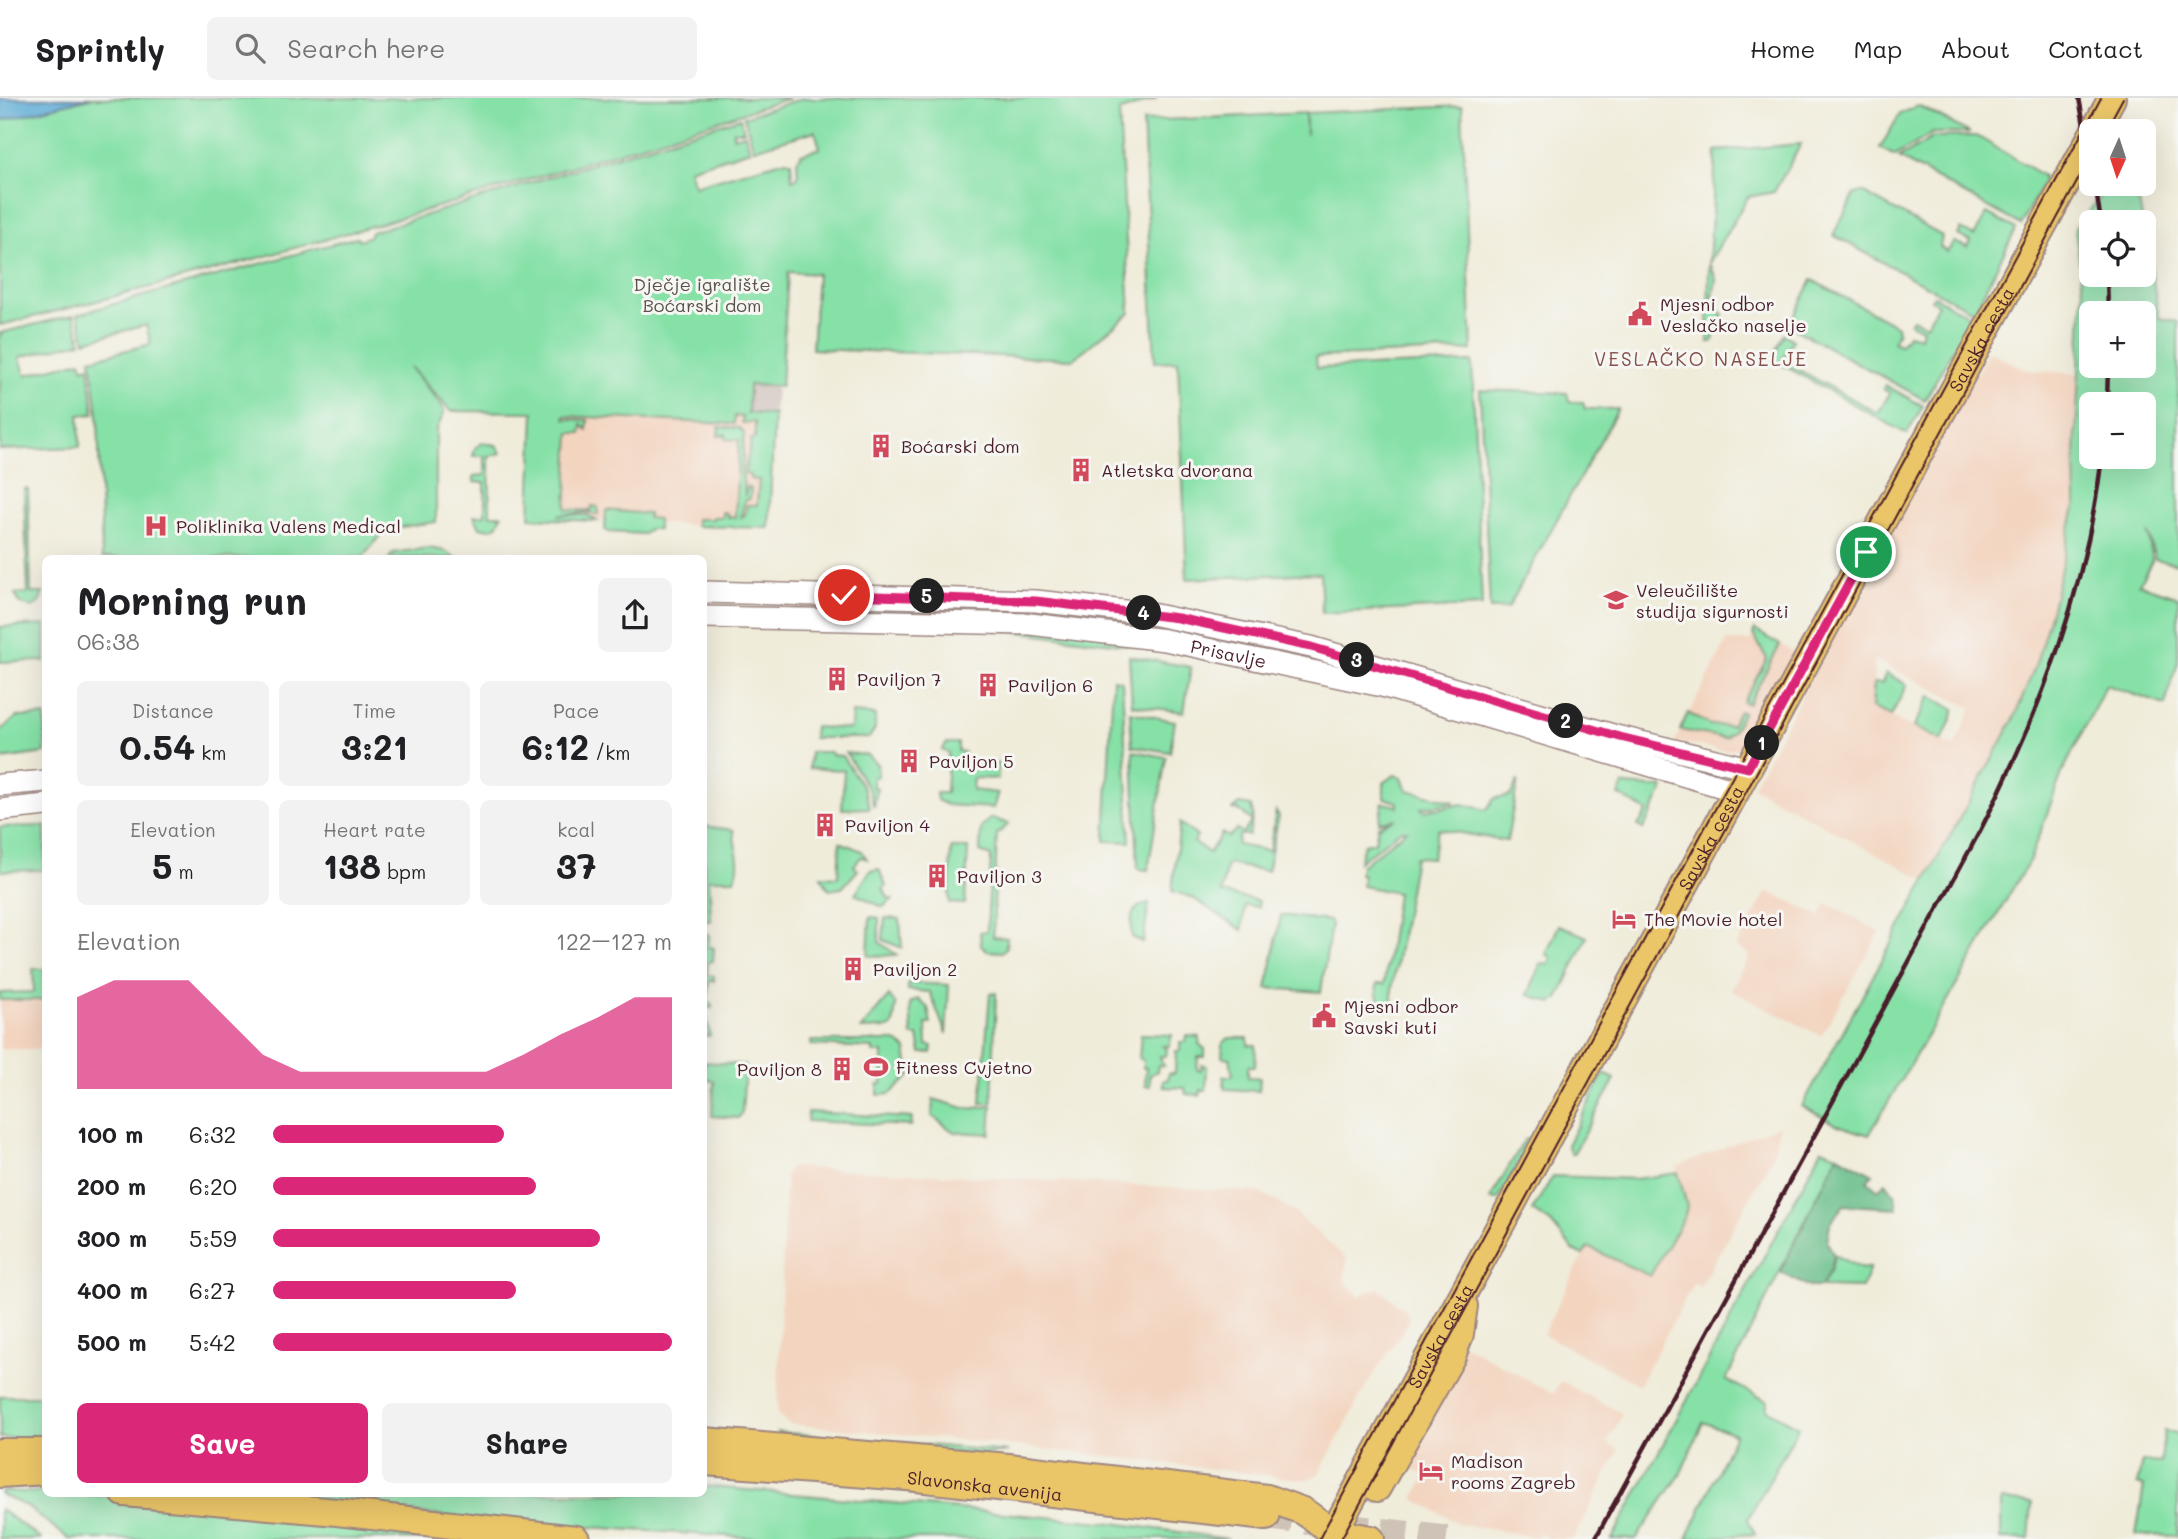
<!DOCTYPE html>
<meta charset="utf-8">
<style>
body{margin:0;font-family:Mali,sans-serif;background:#f2f2f2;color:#202124;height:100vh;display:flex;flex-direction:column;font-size:26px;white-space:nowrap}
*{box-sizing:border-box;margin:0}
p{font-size:23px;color:#757577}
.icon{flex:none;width:38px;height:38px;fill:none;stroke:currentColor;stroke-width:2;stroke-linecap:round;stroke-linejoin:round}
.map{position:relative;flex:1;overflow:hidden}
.side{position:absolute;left:42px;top:457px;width:665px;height:942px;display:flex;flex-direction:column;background:#fff;border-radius:10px;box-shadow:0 7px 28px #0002}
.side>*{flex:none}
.needle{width:46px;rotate:183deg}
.fabs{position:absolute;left:2079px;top:21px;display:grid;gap:14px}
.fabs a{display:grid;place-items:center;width:77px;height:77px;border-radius:10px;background:#fff;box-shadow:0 7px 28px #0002;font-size:35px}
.pin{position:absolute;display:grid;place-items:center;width:60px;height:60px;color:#fff;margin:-30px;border:4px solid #fff;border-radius:50%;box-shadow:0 2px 7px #0007}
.km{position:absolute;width:35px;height:35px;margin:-18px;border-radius:50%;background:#222;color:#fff;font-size:19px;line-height:35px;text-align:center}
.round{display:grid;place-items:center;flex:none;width:74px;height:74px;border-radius:10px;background:#f2f2f2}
.headline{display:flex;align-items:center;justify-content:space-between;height:119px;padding:0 35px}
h1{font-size:38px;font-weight:700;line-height:52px}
.metrics{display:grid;grid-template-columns:repeat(3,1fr);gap:10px;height:119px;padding:7px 35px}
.metrics div{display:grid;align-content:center;border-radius:10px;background:#f2f2f2;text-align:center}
.metrics b{font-size:35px;font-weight:700}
.metrics small{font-size:19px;font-weight:400}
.metrics p{font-size:19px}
.chart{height:196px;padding:14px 35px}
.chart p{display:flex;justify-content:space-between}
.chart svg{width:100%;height:126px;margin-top:7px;fill:#db2777;opacity:.7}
.cta{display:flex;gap:14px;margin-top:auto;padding:14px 35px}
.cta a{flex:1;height:80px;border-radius:10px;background:#db2777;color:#fff;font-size:28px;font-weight:700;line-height:80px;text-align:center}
.cta a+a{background:#f2f2f2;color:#202124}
ul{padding:0 35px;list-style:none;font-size:23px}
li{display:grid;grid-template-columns:112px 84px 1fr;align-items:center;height:52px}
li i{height:18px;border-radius:9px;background:#db2777}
header{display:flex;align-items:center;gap:42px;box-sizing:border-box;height:98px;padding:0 35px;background:#fff;border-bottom:2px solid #e0e0e0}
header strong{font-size:33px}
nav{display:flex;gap:38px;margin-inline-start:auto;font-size:24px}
.search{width:490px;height:63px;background:#f2f2f2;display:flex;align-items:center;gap:18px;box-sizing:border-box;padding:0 24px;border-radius:10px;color:#757577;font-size:26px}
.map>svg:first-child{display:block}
</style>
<header>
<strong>Sprintly</strong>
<div class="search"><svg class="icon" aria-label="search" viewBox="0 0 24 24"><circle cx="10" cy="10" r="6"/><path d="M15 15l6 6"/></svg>Search here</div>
<nav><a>Home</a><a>Map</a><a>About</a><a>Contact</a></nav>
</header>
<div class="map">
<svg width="2178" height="1441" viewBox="0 0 2178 1441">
<rect width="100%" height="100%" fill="#f6f6f2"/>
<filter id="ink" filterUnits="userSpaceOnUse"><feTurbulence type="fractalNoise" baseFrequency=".0143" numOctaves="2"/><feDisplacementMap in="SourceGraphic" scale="14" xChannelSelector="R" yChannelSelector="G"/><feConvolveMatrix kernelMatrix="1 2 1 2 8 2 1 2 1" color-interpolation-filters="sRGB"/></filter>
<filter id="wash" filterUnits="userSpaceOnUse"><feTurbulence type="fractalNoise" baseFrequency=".00686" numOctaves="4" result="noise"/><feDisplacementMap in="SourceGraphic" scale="28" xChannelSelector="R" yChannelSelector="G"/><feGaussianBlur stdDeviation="1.57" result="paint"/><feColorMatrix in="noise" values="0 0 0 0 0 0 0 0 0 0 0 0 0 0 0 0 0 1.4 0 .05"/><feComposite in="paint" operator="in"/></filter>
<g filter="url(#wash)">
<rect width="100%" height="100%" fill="#f0ecda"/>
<g fill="#f3d4bf" fill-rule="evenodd">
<path d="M 1989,253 L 2025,272 L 2080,276 L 2075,358 L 2076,405 L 2052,510 L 2035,569 L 2013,623 L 1927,783 L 1752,689 ZM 1875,562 L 1972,610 L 1954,649 L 1872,610 Z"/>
<polygon points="536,278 748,315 774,317 769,430 530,420"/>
<polygon points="1755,532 1795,555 1750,639 1743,648 1725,653 1674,644 1727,543 1750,543"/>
<polygon points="1767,793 1821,818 1827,805 1880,834 1821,938 1731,892 1750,857 1736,849"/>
<rect x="0" y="902" width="45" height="49"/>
<polygon points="1780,1027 1772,1060 1700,1189 1693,1186 1639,1287 1543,1236 1587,1149 1650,1178 1685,1117 1687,1108 1676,1069"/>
<polygon points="792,1069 1259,1094 1292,1112 1347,1161 1344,1183 1359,1198 1378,1190 1407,1214 1409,1224 1366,1288 1319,1376 1306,1382 1001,1346 789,1326 777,1316 786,1075"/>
<polygon points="1462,1245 1553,1296 1561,1283 1623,1316 1607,1345 1619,1352 1573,1441 1550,1441 1539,1435 1536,1439 1459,1426 1414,1401 1426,1378 1398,1364"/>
</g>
<polygon fill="#cfc0bb" points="749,287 776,288 774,317 747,315"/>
<g fill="#86e1a7" stroke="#688069" stroke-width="2" fill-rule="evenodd">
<path d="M 89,0 L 789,0 C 529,84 266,163 0,227 L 0,23 Z"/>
<path d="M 803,0 L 1157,0 L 1119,14 L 1130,215 L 1073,261 L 812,251 L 817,176 L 788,174 L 781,288 L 749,287 L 748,315 L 774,317 L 769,430 L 696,428 L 696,421 L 713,421 L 713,419 L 722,419 L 722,414 L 727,415 L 727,419 L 735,419 L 739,342 L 726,341 L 726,336 L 718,338 L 719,329 L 739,330 L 744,335 L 742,374 L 745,398 L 747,389 L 751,391 L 750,401 L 745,402 L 741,419 L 745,417 L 747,407 L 757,407 L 759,382 L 750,381 L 750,377 L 745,376 C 746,362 750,355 751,341 L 755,341 L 755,324 L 742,325 L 743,319 L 735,318 L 734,326 L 565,318 L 565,321 L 588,322 L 587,332 L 582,327 L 581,335 L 570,335 L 566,411 L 591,413 L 592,408 L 598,409 L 598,417 L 588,414 L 558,417 L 588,417 L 597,423 L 530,420 L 534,314 L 451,313 L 410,269 L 443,309 L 444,315 L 436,333 L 436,424 L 395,430 L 382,436 L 362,460 L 102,460 L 98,317 L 91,261 L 151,246 L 146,227 L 85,243 L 78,216 L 357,139 L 360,142 L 370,138 L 371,134 L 740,20 L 744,33 L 734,33 L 733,39 L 745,36 L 750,52 L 689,71 L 694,88 L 786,62 L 791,64 L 792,82 L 798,79 L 797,63 L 801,56 L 820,50 L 815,33 L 754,51 L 744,19 Z"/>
<polygon points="1462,8 1472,252 1316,259 1317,270 1472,264 1482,508 1322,515 1320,475 1187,481 1178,263 1155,264 1143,23 1305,15 1306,37 1306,15"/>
<polygon points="1918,8 1923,10 1970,35 1933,35 1895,58 1880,50 1900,16"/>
<polygon points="1977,38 2043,78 2043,85 2021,127 1899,60 1934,39"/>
<polygon points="1801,46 1774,94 1748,99 1709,165 1716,180 1712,206 1723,217 1712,244 1708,244 1709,165 1716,53"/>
<path d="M 2111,86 L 2135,86 L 2143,124 L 2091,124 L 2091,177 L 2144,177 L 2144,127 L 2159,220 L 2178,224 L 2178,466 L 2155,461 L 2148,434 L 2152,463 L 2139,486 L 2178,499 L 2178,564 L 2165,607 L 2106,587 L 2062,675 L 2030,761 L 1869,1037 L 1835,1026 L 1802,1008 L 2013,623 L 2035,569 L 2052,510 L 2076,405 L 2075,358 L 2083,191 L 2075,130 ZM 2091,215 L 2144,215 L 2144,268 L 2091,268 ZM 2091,306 L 2144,306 L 2144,359 L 2091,359 Z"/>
<polygon points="1862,94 1942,138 1940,149 1947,154 1954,144 1967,149 1970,143 1958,137 1961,131 1974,138 1987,115 2016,131 1974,214 1833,137 1855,96"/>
<polygon points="1812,182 1897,228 1898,234 1893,244 1900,247 1908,236 1920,239 1922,231 1910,225 1913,221 1926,227 1938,206 1931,202 1934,198 1971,219 1925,302 1789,228"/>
<polygon points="74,217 81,244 20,259 25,277 81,263 83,270 89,268 94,316 79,317 80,349 0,352 0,235"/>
<polygon points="1784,236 1793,242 1782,263 1878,315 1890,295 1883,291 1885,287 1923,308 1907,336 1772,261"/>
<polygon points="1480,292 1567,295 1569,304 1583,304 1585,311 1618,311 1508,510 1490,511"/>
<polygon points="482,345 496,347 501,355 489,358 490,417 502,417 497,428 489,431 480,429 474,418 485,417 485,385 474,384 474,378 485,377 485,358 473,358 475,350"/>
<polygon points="24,391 28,391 31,495 43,495 39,505 32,509 20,506 15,496 28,495"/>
<polygon points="606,412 648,416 648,420 658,421 658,431 649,431 644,436 608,434 605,432"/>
<polygon points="428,450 445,453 456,460 389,460 393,455"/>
<polygon points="843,509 954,512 986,509 1107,518 1332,563 1697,667 1622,650 1363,575 843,513"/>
<polygon points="45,527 45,563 0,564 0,529"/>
<polygon points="1755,532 1780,547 1748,606 1743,604 1767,561 1753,536"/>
<polygon points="1129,558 1191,569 1184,614 1132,607"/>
<polygon points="1886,575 1907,587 1891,618 1872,610 1874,585 1882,585"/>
<polygon points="1113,581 1122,583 1130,744 1105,743"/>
<polygon points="1930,598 1955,612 1942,643 1914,629"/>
<polygon points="1739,613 1743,615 1733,633 1725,640 1680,632 1688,615 1710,627 1731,628"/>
<polygon points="1130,614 1175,623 1170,654 1132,648"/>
<polygon points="852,615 875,617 875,631 869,640 813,640 814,629 851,631"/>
<polygon points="45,618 45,655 0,661 0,633 17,619"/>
<polygon points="947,645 958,645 958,653 964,654 964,664 998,666 998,681 973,680 972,692 998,695 993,710 947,707 937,702 936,695 946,695 948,655 942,652"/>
<polygon points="1133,653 1166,659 1148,772 1138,771"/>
<polygon points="810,654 831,654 831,657 842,658 863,689 870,710 842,711 844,672 809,670"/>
<polygon points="846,655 867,657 877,666 878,678 873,679 873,689 877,690 874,709 869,692"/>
<path d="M 1395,677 L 1402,680 L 1407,692 L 1455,704 L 1421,710 L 1424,713 L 1463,706 L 1486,712 L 1495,700 L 1510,698 L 1518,682 L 1507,743 L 1438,731 L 1432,760 L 1415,759 L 1392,890 L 1392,912 C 1380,905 1375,901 1377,886 L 1384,886 L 1397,795 L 1362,788 L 1363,777 L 1360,776 L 1361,768 L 1407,732 L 1401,732 L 1359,764 L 1364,746 L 1375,744 L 1378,728 L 1396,721 L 1379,724 L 1383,705 L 1398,708 L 1398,704 L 1384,700 L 1384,684 Z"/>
<polygon points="1623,687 1664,690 1643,731 1638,728 1647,713 1619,697"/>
<polygon points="1240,706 1251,708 1253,717 1249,737 1239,737 1237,747 1269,753 1276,713 1279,718 1267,773 1227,766 1221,795 1259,803 1258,809 1245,807 1242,832 1191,799 1172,793 1180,725 1197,738 1194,744 1209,755 1222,735 1228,739 1237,731 1243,735 1252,723 1237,711 1232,712"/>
<polygon points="991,720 1009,726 997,736 993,839 1007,840 1006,850 1002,854 987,853 981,847 980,834 987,833 991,758 980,754 981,729"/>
<polygon points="45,728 45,772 0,773 0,729"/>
<path d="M 704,728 L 734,732 C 733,750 744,764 734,781 L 709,781 L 711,823 L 705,823 L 705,836 L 709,836 L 709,849 L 714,850 L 713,863 L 708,864 L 707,877 L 714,878 L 714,883 L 709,883 L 708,905 L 712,906 L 712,910 L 705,910 L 710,938 L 704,938 Z"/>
<polygon points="840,744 862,753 867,761 861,759 854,768 858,772 842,790 829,792 821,778 838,779"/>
<polygon points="951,750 968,750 965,806 949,805"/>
<polygon points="879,771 886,788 883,790 888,800 893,801 883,809 855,796 870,773"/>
<path d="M 1149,805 L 1143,845 L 1132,839 C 1130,822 1130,808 1149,805 Z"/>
<polygon points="1281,817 1329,823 1331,826 1321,894 1267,890"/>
<polygon points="870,819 879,820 879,844 897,857 868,858"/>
<polygon points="885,820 900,821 902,850 883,842"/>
<polygon points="1559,827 1587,839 1558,901 1552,905 1528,897 1541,865 1548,867 1551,859 1546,856"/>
<polygon points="33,871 45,871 45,902 0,902 0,895 34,894"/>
<polygon points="908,885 949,887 946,936 930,894 908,892"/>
<polygon points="996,895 992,1005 981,1005 990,896"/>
<polygon points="889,898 896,907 893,927 889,930 861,931"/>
<polygon points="918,901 928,910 931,926 926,926 927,947 932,948 931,955 921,955 918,938 912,938 910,905"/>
<polygon points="1141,936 1172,937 1169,948 1163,948 1167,951 1166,958 1160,958 1163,968 1158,967 1157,973 1150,977 1150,988 1145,988 1146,970 1143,970 1143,962 1139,961"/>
<polygon points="1186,938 1200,939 1199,946 1205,951 1205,959 1198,959 1197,972 1201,972 1202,967 1207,968 1206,992 1201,992 1200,997 1186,996 1185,990 1163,989 1163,982 1168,982 1169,975 1175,975 1176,953 1180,953 1180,944 1185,944"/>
<polygon points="1229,940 1248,940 1248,947 1256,947 1255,968 1248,968 1248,979 1260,980 1259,993 1225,991 1223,978 1233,978 1230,960 1222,959 1223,945"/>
<polygon points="811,943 895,943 906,951 910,978 890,996 878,997 878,987 882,986 883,955 873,955 873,950 811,947"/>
<polygon points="704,964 745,967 742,1015 738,1020 712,1018 714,983 704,982"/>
<polygon points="1604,976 1615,981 1573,1056 1571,1056 1567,1047"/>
<polygon points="933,1001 968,1011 992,1008 990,1036 954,1034 932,1018"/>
<polygon points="808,1014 912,1020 911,1028 807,1023"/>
<polygon points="1525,1041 1531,1042 1498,1102 1490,1101"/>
<polygon points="1822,1051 1838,1057 1726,1282 1768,1303 1766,1311 1799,1329 1748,1421 1755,1436 1687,1441 1735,1336 1703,1324 1680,1377 1636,1441 1612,1441"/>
<polygon points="1678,1075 1687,1108 1685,1117 1650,1178 1588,1149 1583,1157 1574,1153 1551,1125 1532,1113 1553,1078 1635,1081"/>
<polygon points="1834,1157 1862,1171 1870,1169 1862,1190 1821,1189 1831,1171"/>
<rect x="0" y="1298" width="45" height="42"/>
<polygon points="2164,1333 2178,1335 2178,1438 2136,1437 2144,1388 2137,1386 2142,1363 2161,1365"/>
<polygon points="776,1334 1008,1354 981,1357 785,1339"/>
<polygon points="704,1388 1113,1425 1229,1441 771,1441 468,1421 244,1395 704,1395"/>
<polygon points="0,1393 82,1396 481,1441 69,1441 28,1409 0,1396"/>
<polygon points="2001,1402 2032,1405 2029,1441 2001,1441"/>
<polygon points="0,1411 41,1441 0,1441"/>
</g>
<polygon fill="#6cbf8c" stroke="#5b6f5c" stroke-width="2" points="1838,1057 1873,1076 1867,1082 1878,1092 1886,1084 1895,1097 1897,1110 1844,1107 1830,1125 1827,1144 1834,1157 1831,1171 1821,1189 1809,1189 1780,1174"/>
<polygon fill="#5dabd6" stroke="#546580" stroke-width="2" points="0,0 89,0 0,23"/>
</g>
<g filter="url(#ink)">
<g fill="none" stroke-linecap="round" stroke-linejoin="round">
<polyline stroke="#cfc3b7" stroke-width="26" stroke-dasharray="26 13" stroke-linecap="butt" points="1266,1419 1450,1441"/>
<g stroke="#9d8682" stroke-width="24">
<g id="minor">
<polyline points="704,494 1036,503 1151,516 1311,549 1620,639 1748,670"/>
<path id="s1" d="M 704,519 L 1030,526 L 1165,542 L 1382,588 L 1736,693"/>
<polyline points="0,687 46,683"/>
<polyline points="0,712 46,707"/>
</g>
</g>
<g stroke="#9d8682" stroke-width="30">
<g id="major">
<polyline points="2094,33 2112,0"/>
<polyline points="704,1343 1009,1369 1267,1400 1303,1413 1333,1434 1371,1441"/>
<polyline points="0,1354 46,1354"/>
<path id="s2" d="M 704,1364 L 907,1379 L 1266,1419"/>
<polyline points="0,1376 46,1373"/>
<polyline points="1377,1390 1452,1258 1460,1236 1464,1208"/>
<polyline points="124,1395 337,1414 576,1441"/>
<path id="s3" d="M 1330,1441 L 2091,39"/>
</g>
</g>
<use href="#minor" stroke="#fff" stroke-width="21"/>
<use href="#major" stroke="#ebc669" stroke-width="26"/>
<g stroke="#4a1f2b" stroke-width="2">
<polyline points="2105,33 2123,0"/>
<polyline points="1319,1441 2101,0"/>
<polyline points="1341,1441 2091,58"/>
</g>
<g stroke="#4a1f2b" stroke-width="4.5">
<polyline points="2079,0 2091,65"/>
<polyline points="2095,86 2101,124"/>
<polyline points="2107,177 2108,215"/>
<polyline points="2107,306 2108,268"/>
<path d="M 1595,1441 L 1981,731 C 2041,613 2086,491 2102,359"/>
</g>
</g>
</g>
<g fill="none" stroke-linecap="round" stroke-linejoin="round" filter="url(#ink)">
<g stroke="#fff" stroke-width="14">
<polyline id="route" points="844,497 1036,503 1178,520 1311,549 1620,639 1748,670 1866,454"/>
</g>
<use href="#route" stroke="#db2777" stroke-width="9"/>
</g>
<defs>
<g id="civic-bare" transform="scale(1.89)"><path d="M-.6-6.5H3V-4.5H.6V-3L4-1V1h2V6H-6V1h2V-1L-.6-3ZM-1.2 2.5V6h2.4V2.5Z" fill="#d1495b" stroke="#f6f6f2" stroke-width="2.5" paint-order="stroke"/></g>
<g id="building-bare" transform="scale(1.89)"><path d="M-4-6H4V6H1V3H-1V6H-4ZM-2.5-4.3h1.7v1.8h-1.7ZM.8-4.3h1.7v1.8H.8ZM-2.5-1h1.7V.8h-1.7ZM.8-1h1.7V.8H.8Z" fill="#d1495b" stroke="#f6f6f2" stroke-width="2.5" paint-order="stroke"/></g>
<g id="hospital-bare" transform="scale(1.89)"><path d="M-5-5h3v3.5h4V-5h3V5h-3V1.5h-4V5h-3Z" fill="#d1495b" stroke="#f6f6f2" stroke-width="2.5" paint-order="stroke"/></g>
<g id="university-bare" transform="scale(1.89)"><path d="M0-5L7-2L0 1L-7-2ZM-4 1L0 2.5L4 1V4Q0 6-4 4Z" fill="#d1495b" stroke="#f6f6f2" stroke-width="2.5" paint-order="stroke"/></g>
<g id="hotel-bare" transform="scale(1.89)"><path d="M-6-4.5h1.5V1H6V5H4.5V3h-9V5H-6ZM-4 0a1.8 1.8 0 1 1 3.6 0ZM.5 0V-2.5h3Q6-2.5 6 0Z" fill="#d1495b" stroke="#f6f6f2" stroke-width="2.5" paint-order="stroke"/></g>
<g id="stadium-bare" transform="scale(1.89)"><path d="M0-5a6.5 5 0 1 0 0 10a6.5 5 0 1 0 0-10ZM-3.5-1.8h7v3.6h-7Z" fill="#d1495b" stroke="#f6f6f2" stroke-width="2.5" paint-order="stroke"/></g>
</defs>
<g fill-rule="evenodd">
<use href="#civic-bare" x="1640" y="216"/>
<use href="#building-bare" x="881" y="348"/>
<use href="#building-bare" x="1081" y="372"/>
<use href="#hospital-bare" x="156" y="428"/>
<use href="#university-bare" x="1616" y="502"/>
<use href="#building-bare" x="837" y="581"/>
<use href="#building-bare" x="988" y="587"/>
<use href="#building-bare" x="909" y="663"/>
<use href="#building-bare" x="825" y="727"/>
<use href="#building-bare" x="937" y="778"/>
<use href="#hotel-bare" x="1624" y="821"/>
<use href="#building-bare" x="853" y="871"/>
<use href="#civic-bare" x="1324" y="918"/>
<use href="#stadium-bare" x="876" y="969"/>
<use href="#building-bare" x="842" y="971"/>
<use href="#hotel-bare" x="1431" y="1373"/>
</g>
<g text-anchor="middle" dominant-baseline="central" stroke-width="6" stroke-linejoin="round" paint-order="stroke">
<g font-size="18" fill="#59504a" stroke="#f6f6f2">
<text x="702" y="186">Dječje igralište<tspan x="702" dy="21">Boćarski dom</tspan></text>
</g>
<g font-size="18" fill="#4a1f2b" stroke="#f6f6f2" text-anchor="start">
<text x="1660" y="206">Mjesni odbor<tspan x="1660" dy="21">Veslačko naselje</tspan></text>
<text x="901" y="348">Boćarski dom</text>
<text x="1101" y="372">Atletska dvorana</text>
<text x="176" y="428">Poliklinika Valens Medical</text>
<text x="1636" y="492">Veleučilište<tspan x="1636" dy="21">studija sigurnosti</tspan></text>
<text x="857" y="581">Paviljon 7</text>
<text x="1008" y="587">Paviljon 6</text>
<text x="929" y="663">Paviljon 5</text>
<text x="845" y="727">Paviljon 4</text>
<text x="957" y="778">Paviljon 3</text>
<text x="1644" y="821">The Movie hotel</text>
<text x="873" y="871">Paviljon 2</text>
<text x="1344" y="908">Mjesni odbor<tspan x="1344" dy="21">Savski kuti</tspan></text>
<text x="896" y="969">Fitness Cvjetno</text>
<text x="822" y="971" text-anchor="end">Paviljon 8</text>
<text x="1451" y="1363">Madison<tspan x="1451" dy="21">rooms Zagreb</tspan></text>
</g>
<g font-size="18" fill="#4a1f2b" stroke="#f6f6f2">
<text stroke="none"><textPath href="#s3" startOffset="1365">Savska cesta</textPath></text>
<text stroke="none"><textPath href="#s1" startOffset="527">Prisavlje</textPath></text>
<text stroke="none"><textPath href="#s3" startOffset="798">Savska cesta</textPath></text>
<text stroke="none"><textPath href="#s3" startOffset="231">Savska cesta</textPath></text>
<text stroke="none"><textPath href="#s2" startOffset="282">Slavonska avenija</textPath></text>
</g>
<g font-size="19" letter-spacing="2" fill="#85504a" stroke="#f6f6f2">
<text x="1701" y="260">VESLAČKO NASELJE</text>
</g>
</g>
</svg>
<div class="fabs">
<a><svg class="needle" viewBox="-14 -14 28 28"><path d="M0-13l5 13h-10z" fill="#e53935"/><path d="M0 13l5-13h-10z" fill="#757577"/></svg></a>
<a><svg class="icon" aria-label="locate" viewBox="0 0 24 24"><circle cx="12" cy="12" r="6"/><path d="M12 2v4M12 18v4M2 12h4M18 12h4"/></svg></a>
<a>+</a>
<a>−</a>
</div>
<div class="pin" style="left:1866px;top:454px;background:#1e9e55"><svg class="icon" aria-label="arrive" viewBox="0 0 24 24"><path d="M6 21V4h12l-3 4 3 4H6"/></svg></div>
<div class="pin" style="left:844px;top:497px;background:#d93025"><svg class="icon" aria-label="check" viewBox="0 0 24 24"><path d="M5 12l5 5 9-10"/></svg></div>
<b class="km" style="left:1762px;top:645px">1</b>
<b class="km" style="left:1566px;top:623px">2</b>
<b class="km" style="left:1357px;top:562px">3</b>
<b class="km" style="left:1144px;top:515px">4</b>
<b class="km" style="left:927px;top:498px">5</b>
<section class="side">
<div class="headline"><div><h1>Morning run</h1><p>06:38</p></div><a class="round"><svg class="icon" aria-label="share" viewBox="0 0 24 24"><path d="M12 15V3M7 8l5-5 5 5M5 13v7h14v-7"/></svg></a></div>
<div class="metrics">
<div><p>Distance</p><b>0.54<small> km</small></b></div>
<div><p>Time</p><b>3:21</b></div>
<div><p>Pace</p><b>6:12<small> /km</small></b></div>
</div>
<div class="metrics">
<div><p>Elevation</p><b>5<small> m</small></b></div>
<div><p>Heart rate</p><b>138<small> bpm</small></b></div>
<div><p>kcal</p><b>37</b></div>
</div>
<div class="chart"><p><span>Elevation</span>122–127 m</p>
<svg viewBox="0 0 160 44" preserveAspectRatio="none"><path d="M0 44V12L10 6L20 6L30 6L40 19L50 32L60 38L70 38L80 38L90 38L100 38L110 38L120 32L130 25L140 19L150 12L160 12V44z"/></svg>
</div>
<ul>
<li><b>100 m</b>6:32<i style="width:58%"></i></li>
<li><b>200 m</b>6:20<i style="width:66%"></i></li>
<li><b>300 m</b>5:59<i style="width:82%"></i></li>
<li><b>400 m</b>6:27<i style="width:61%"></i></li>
<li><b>500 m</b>5:42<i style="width:100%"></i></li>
</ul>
<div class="cta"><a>Save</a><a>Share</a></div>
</section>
</div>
